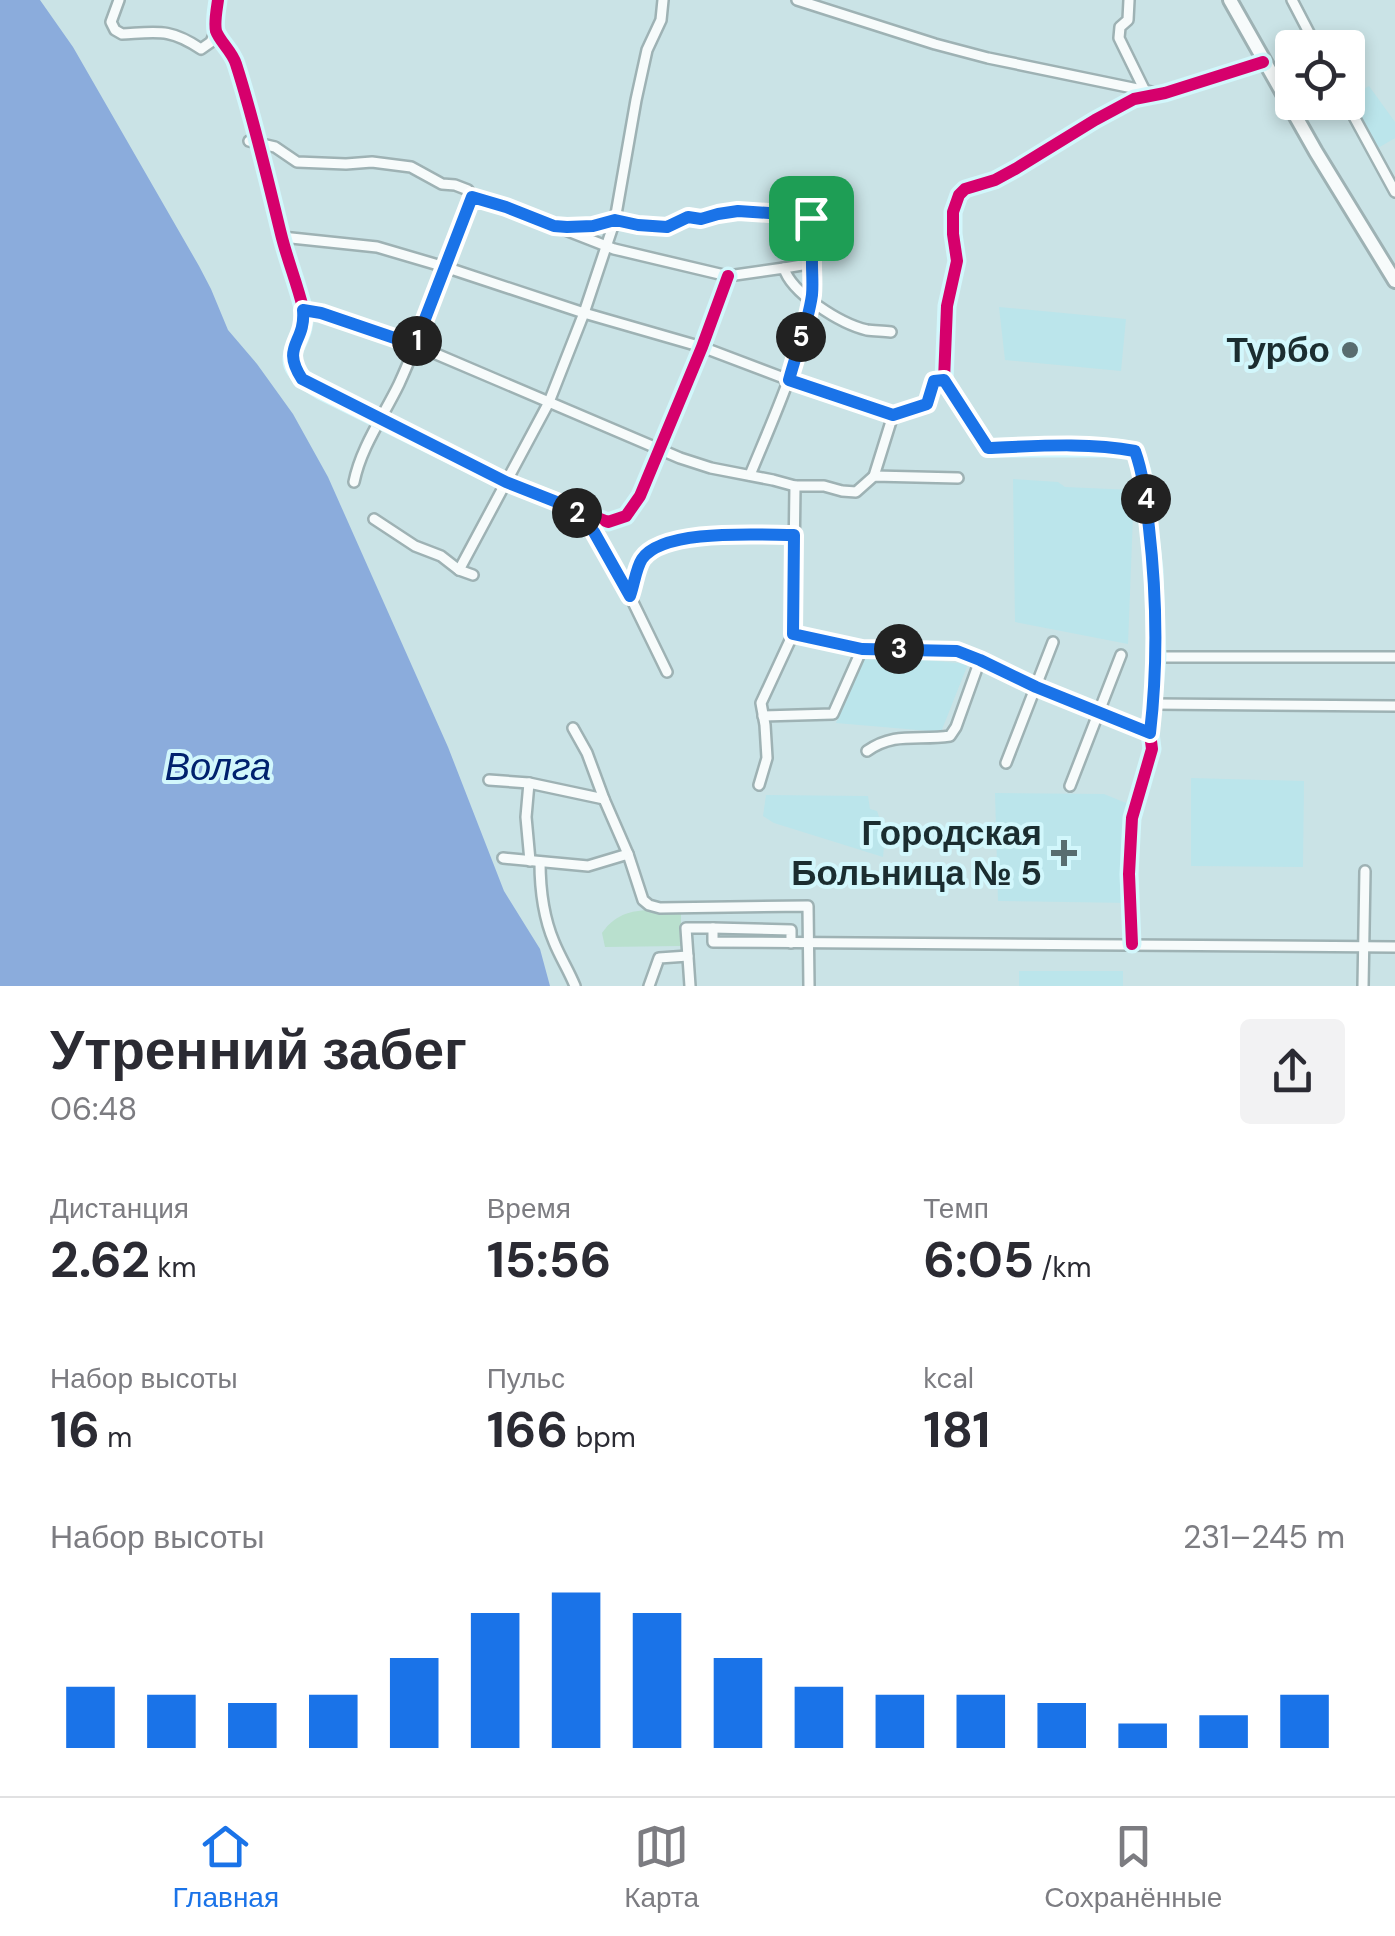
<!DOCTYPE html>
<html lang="ru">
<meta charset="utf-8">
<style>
body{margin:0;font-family:"DM Sans",sans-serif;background:#f2f2f3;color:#2b2b33;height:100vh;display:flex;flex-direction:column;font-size:38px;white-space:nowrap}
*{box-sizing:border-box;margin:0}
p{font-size:32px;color:#7c7c81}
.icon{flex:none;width:55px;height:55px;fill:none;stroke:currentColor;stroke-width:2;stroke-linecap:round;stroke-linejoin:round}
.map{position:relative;height:986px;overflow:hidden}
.panel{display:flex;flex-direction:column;background:#fff;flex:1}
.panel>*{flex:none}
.controls{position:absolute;left:1275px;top:30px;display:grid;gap:20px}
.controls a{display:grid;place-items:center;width:90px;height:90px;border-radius:10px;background:#fff;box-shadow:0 5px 15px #0003;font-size:50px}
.pin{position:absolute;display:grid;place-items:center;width:85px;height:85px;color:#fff;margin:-42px;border-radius:20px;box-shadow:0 5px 15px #0006}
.km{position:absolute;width:50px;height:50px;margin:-25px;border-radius:50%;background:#222;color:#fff;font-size:28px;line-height:50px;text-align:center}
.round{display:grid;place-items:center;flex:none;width:105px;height:105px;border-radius:10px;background:#f2f2f3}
.summary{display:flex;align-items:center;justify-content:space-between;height:170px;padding:0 50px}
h1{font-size:55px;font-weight:700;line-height:75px}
.stats{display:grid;grid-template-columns:repeat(3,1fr);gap:15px;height:170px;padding:10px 50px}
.stats div{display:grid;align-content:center}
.stats b{font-size:50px;font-weight:700}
.stats small{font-size:28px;font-weight:400}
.stats p{font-size:28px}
.chart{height:280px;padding:20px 50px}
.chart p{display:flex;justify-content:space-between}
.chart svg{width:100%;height:180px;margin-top:10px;stroke:#1a73e8;stroke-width:6}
.tab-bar{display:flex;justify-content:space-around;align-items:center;height:140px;border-top:2px solid #e1e1e2;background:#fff;font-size:28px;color:#7c7c81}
.tab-bar a{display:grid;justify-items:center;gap:5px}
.tab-bar .on{color:#1a73e8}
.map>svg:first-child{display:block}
</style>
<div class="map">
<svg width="1395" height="986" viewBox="0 0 1395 986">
<rect width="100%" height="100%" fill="#cae3e6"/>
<g fill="#bbe5eb">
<polygon points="1369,86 1395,122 1395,138 1378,148 1350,97"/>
<polygon points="999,307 1126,319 1121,371 1005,360"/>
<polygon points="1013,479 1058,482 1065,487 1134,490 1128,644 1015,622"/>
<polygon points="863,654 968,664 941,732 836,723"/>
<polygon points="1191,778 1304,781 1303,867 1191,866"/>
<polygon points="995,793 1104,794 1131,805 1132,903 998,901"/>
<polygon points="766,795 868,796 870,809 877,811 885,834 883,857 774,823 763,816"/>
<rect x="1019" y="971" width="104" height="15"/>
</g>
<path fill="#b9e0ce" d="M 681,910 L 681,946 L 605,947 L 602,933 C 622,904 649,911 681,910 Z"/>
<polygon fill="#8bacdc" points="0,0 40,0 73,47 199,266 211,289 228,330 257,364 293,414 328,477 448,747 504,891 540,949 550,986 0,986"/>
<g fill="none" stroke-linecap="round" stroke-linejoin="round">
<g stroke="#9eb2b4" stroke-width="14">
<g id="minor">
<path d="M 119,0 L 111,22 L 115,30 L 122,34 C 158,32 170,28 201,49 L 211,42 L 216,30"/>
<path d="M 218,0 C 217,8 214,22 216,31 C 220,42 232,51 236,64 C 254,120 267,177 281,234 C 287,259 297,283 303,308 C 312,349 262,356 322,391 L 506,482 L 608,522 L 626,516 L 640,496 L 702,347 L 728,276"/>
<polyline points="797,0 935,44 988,58 1152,92"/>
<polyline points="1129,0 1128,20 1120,27 1119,38 1145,91"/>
<polyline points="1292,0 1317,48"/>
<polyline points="1346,102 1395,192"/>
<path d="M 249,141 L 275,147 L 297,162 L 346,164 L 372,162 L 411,167 L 442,184 L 455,185 L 468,190 L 473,197 L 506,207 L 614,249 L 728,276 L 784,268 C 791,293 841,324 867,330 C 874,331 883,331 891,332"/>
<polyline points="563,227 593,226 615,220 638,225 667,227 687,217 701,219 718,214 738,211 783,214 811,219 820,208"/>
<polyline points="282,237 377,247 445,267 584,313 702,347 789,380 893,415 927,403 933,381 944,380"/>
<polyline points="784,268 802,265 811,258"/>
<polyline points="303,309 321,313 415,345 680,458 711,468 773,480 795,486 824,486 842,491 856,492 874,476 958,478"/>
<path d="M 750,475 C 773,419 800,361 811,300 C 814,287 811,275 811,262 C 813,244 824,239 811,219"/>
<polyline points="874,476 893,415"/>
<path d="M 354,482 C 361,447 383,417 399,384 C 427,323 447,259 473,197"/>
<polyline points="578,514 594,532 630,596"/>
<polyline points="374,519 415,546 441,556 459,570 473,575"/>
<polyline points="459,570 549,402 584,313 615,220 636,100 647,50 661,20 663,0"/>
<polyline points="793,634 862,649 957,651 980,660 1036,687 1150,733"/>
<polyline points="1157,657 1395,657"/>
<path d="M 667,672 L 630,596 C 634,585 636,568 642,559 C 664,528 759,535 794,535"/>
<polyline points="1153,704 1395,706"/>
<polyline points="763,716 833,714 862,649"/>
<polyline points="573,728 587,753 604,799 628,854"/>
<path d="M 867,751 C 895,731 919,741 950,736 L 956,727 L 980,660"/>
<polyline points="1006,763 1053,642"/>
<polyline points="489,780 529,783 604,799"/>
<polyline points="529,783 526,817 530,861"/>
<polyline points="759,785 767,758 765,725 761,703 793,634 795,486"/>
<polyline points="1070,786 1121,655"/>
<polyline points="503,858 588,866 628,854 643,900 649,905 660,908 808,906 809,986"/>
<path d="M 540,862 C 540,890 543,916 554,942 C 560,957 569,971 575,986"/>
<polyline points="713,928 791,930 791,943"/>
<polyline points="1132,944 1129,874 1132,818 1152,749 1150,733 1157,657 1154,570 1142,472 1135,451 1117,448 988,448 944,380 947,306 957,261 953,234 953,212 959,195 965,189 995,180 1017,168 1095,120 1134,99 1165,93 1263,62"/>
<polyline points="649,986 659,958 688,956"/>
<polyline points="690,986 686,928 713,928 713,942 1395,947"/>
<polyline points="1363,986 1365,871"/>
</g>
</g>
<g stroke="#9eb2b4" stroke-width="18">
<polyline id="highway" points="1230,0 1316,152 1395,281"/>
</g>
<use href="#minor" stroke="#f7fbfb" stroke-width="9"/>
<use href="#highway" stroke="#f7fbfb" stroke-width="12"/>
<g stroke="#d2f7fc" stroke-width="19">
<g id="cycleway">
<path d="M 218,0 C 217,8 214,22 216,31 C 220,42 232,51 236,64 C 254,120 267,177 281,234 C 287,259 297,283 303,308 C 312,349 262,356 322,391 L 506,482 L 608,522 L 626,516 L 640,496 L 702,347 L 728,276"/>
<polyline points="1132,944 1129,874 1132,818 1152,749 1150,733 1157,657 1154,570 1142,472 1135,451 1117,448 988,448 944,380 947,306 957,261 953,234 953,212 959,195 965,189 995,180 1017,168 1095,120 1134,99 1165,93 1263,62"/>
</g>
</g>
<use href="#cycleway" stroke="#d6006c" stroke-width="12"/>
</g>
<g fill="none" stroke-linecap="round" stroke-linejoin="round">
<g stroke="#fff" stroke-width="20">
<path id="route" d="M 472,197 L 506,207 L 554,226 L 567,227 L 593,226 L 615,220 L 638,225 L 667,227 L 688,217 L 701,219 L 718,214 L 738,211 L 783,214 L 811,218 C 824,240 811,245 812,264 C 812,274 813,284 812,295 C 808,324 796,353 789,380 L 893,415 L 927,404 L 934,381 L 944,380 L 988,448 C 1036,446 1088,442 1135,451 C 1144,476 1146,502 1149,528 C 1157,598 1158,664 1150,733 L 1036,687 L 980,660 L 957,651 L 862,649 L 793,634 L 794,535 C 759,535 663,528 642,559 C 636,568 634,585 630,596 L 594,532 L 572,508 L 506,482 L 302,379 C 280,345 306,344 303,310 L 321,313 L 415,345 Z"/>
</g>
<use href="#route" stroke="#1a73e8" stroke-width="12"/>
</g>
<g fill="#586d70" stroke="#d2f7fc" stroke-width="4">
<circle cx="1350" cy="350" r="10"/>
<path d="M1059 838h10v10h10v10h-10v10h-10v-10h-10v-10h10z"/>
</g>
<g text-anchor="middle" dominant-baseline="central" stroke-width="8" stroke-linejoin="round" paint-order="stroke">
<g font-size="35" font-weight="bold" fill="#1b2d30" stroke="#d2f7fc" text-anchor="end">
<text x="1330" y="350">Турбо</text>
<text x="1042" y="833">Городская<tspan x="1042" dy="40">Больница № 5</tspan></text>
</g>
<g font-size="38" font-style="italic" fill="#00216e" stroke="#d2f7fc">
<text x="218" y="767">Волга</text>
</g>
</g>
</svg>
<div class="controls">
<a><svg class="icon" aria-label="locate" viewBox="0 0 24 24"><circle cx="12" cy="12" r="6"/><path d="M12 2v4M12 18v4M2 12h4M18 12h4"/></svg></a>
</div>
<div class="pin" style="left:811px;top:218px;background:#1e9e55"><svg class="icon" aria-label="arrive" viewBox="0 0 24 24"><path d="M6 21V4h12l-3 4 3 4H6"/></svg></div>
<b class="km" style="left:417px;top:341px">1</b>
<b class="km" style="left:577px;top:513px">2</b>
<b class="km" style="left:899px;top:649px">3</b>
<b class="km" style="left:1146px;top:499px">4</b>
<b class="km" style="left:801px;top:337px">5</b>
</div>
<section class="panel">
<div class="summary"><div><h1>Утренний забег</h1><p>06:48</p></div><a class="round"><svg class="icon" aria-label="share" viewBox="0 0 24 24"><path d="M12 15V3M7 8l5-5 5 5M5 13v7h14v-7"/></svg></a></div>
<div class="stats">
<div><p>Дистанция</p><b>2.62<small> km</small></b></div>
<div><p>Время</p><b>15:56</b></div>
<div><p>Темп</p><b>6:05<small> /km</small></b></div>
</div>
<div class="stats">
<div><p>Набор высоты</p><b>16<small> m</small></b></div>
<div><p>Пульс</p><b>166<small> bpm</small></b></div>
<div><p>kcal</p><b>181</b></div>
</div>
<div class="chart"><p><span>Набор высоты</span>231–245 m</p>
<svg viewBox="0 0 160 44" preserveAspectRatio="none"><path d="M5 44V29M15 44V31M25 44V33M35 44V31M45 44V22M55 44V11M65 44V6M75 44V11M85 44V22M95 44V29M105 44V31M115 44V31M125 44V33M135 44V38M145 44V36M155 44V31"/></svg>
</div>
</section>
<nav class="tab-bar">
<a class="on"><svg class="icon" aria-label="home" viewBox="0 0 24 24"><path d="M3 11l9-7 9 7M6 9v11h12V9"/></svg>Главная</a>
<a><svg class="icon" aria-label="map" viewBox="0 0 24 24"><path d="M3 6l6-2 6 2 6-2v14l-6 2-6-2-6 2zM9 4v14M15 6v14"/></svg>Карта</a>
<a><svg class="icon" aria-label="saved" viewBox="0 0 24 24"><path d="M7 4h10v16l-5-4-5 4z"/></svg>Сохранённые</a>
</nav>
